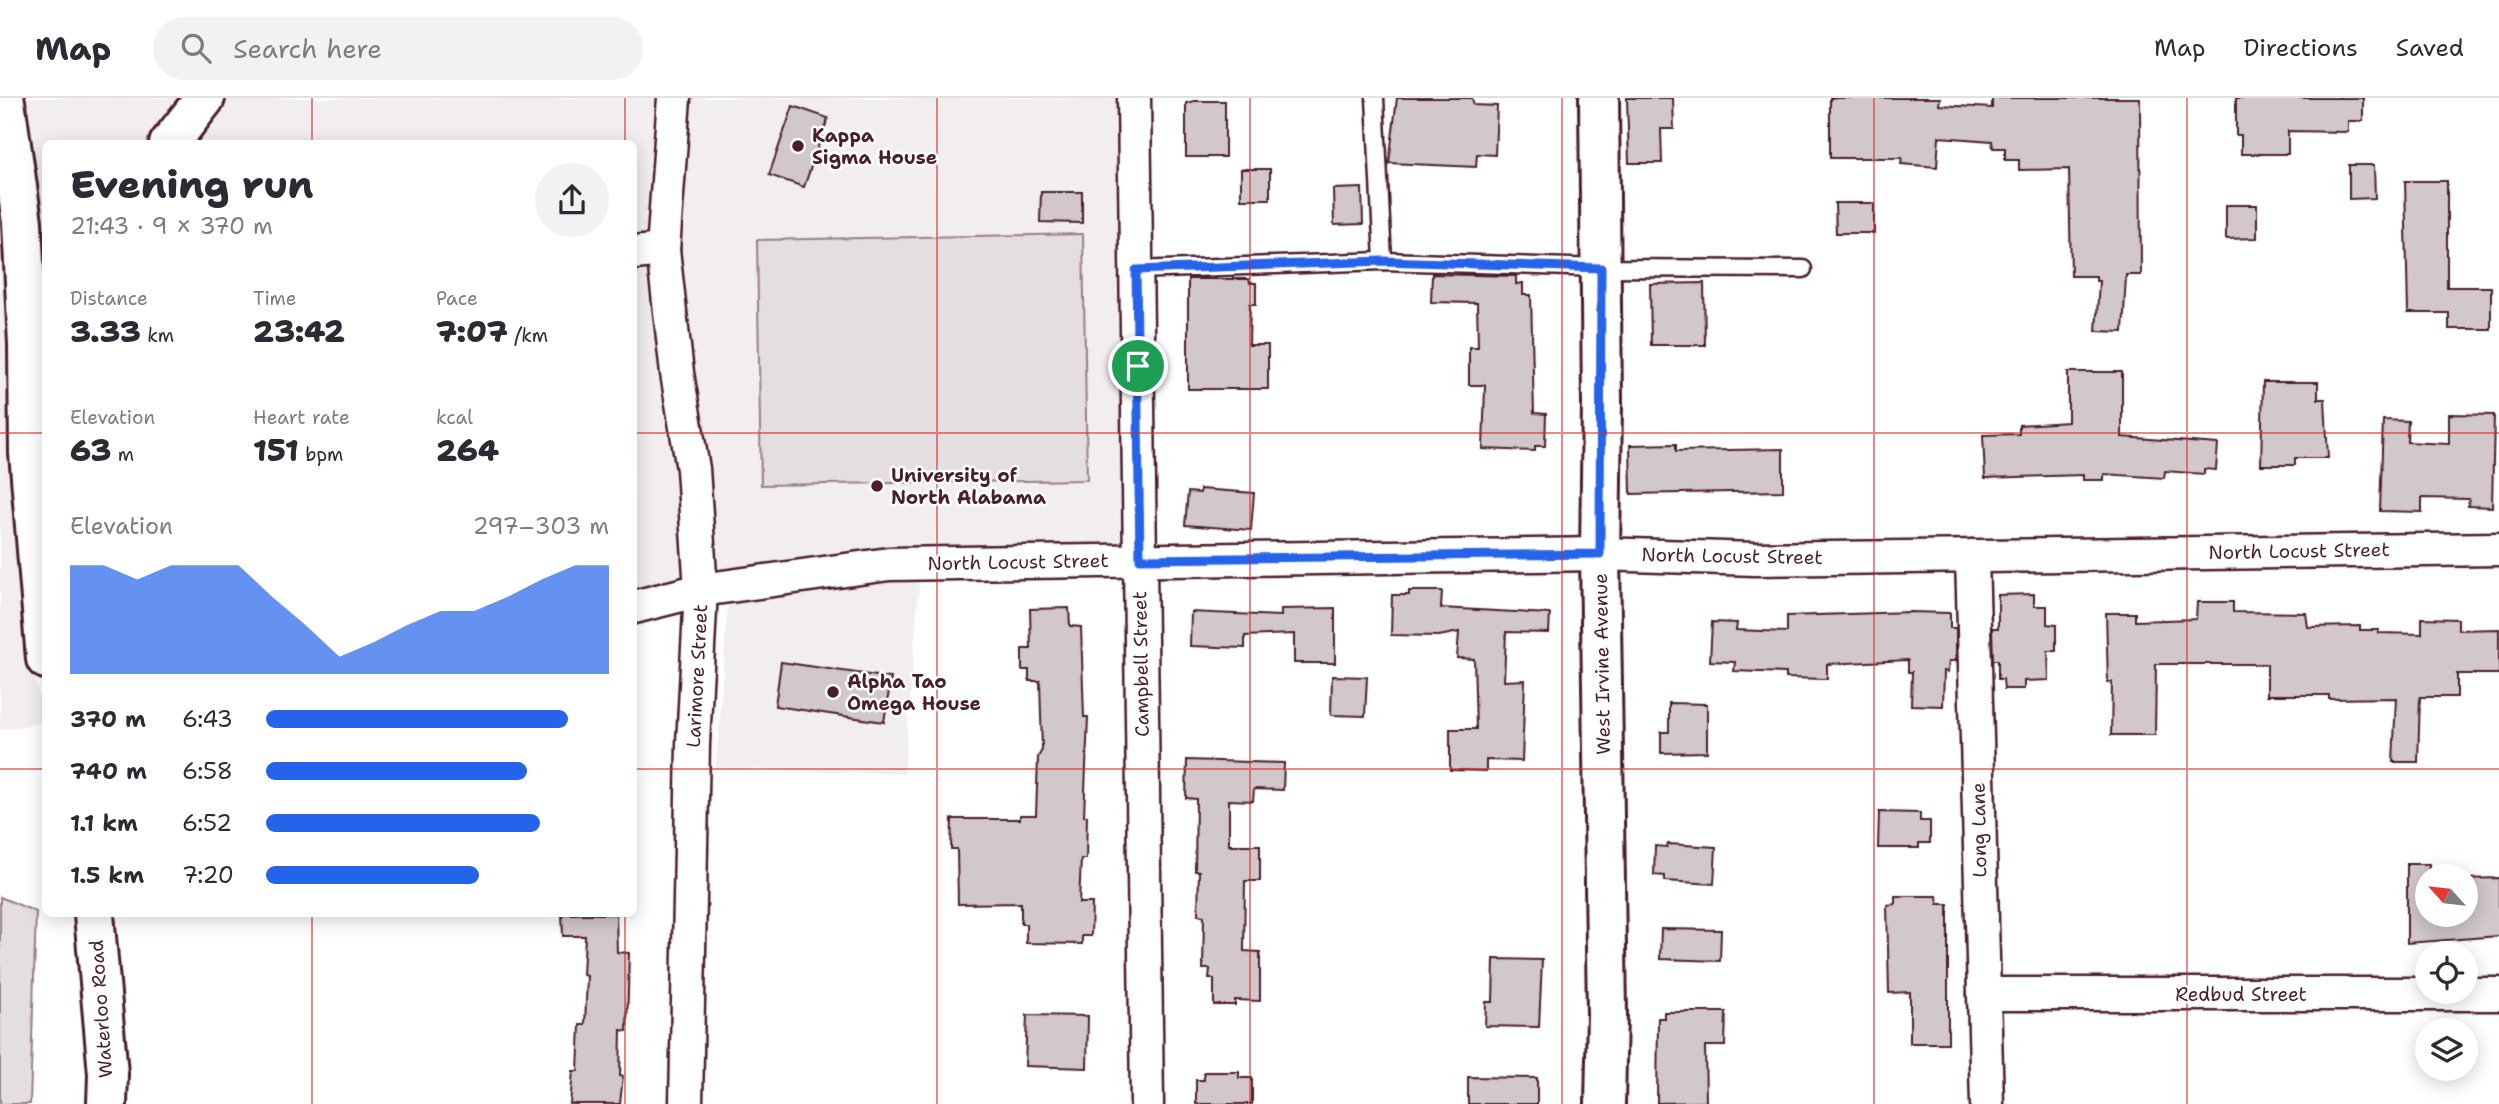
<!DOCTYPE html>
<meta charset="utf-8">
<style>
body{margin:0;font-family:"Shantell Sans",sans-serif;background:#f2f2f3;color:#2b2b33;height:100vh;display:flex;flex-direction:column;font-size:26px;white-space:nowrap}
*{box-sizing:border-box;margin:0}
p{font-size:23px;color:#7c7c81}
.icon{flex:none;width:38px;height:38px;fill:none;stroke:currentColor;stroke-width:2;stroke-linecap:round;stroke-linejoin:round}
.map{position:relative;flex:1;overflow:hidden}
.side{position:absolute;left:42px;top:42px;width:595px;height:777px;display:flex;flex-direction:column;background:#fff;border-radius:10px;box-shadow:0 4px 18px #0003}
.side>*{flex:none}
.needle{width:46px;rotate:297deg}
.controls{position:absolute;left:2415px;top:766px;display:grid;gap:14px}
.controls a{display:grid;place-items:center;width:63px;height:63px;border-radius:50%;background:#fff;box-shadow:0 4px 18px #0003;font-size:35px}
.pin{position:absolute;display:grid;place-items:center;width:60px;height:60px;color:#fff;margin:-30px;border:4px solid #fff;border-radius:50%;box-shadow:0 2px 7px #0007}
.round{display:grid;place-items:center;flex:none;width:74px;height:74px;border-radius:37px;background:#f2f2f3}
.summary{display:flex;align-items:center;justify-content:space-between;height:119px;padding:0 28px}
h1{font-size:38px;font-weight:800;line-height:52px}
.figures{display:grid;grid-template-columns:repeat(3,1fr);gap:10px;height:119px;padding:7px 28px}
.figures div{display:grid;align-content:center}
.figures b{font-size:30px;font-weight:800}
.figures small{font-size:19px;font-weight:400}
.figures p{font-size:19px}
.chart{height:196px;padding:14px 28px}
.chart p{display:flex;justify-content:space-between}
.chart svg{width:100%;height:126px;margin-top:7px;fill:#2563eb;opacity:.7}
ul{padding:0 28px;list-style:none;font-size:23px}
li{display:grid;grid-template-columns:112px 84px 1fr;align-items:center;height:52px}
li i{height:18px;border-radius:9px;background:#2563eb}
header{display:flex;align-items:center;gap:42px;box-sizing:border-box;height:98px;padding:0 35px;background:#fff;border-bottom:2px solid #e1e1e2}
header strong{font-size:33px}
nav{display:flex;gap:38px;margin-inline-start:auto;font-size:24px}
.search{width:490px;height:63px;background:#f2f2f3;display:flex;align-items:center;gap:18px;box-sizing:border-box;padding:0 24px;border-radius:38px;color:#7c7c81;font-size:26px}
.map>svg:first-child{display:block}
</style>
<header>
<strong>Map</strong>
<div class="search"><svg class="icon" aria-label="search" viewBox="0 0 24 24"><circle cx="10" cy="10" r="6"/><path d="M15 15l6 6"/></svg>Search here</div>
<nav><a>Map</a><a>Directions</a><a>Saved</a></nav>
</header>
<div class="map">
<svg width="2499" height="1006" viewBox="0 0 2499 1006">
<rect width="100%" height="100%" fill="#fff"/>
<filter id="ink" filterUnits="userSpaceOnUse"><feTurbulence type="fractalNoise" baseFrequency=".0143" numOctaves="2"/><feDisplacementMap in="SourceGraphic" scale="14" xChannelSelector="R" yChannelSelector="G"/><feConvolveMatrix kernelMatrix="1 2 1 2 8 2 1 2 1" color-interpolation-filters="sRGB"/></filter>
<g filter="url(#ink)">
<polygon fill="#f2eeef" points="0,0 1115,0 1122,444 922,451 904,676 716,670 730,474 634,493 634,46 46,46 45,324 6,332 31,520 32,571 45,624 0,632"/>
<g fill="#e5dee0" stroke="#987e86" stroke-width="2">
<polygon points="1083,136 1087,382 761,387 757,142"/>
<polygon points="0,799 36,814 30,1006 0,1006"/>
</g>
<g fill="#d2c7cb" stroke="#4a1f2b" stroke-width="2">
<polygon points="1397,0 1472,0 1474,7 1497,8 1495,57 1477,56 1476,69 1389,65"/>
<polygon points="1627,0 1673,0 1674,31 1661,31 1662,65 1629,65"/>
<polygon points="1830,0 1940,0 1939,7 1992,10 1992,0 2140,0 2141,177 2126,177 2123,234 2096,233 2099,183 2096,183 2096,178 2071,178 2069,71 2019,72 2019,62 2005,62 2005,50 1993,50 1992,43 1939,39 1937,69 1901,66 1902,60 1830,60"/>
<polygon points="2236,0 2363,0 2363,23 2348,23 2348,34 2288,33 2288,56 2241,56 2241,37 2236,37"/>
<polygon points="1194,3 1225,3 1225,59 1186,59 1186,5"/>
<polygon points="793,8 828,20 804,89 769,77"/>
<polygon points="2349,67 2374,67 2375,100 2349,101"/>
<rect x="1241" y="71" width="29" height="30"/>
<polygon points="2405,83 2447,83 2447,189 2491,189 2491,231 2449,231 2449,215 2408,215"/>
<polygon points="1362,90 1363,126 1334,127 1333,91"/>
<polygon points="1041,94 1082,94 1082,125 1040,124"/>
<polygon points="1835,105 1874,105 1874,135 1836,135"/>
<polygon points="2226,107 2257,107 2257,140 2226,141"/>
<polygon points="1432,176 1516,178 1516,186 1523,185 1523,197 1531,197 1534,315 1546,316 1545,348 1535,348 1535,353 1483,351 1485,287 1469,287 1469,249 1478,249 1477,205 1431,204"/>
<polygon points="1188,181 1249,181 1250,185 1256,185 1256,206 1250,206 1249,247 1268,247 1268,291 1188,291"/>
<polygon points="1704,185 1705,247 1651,247 1650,186"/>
<polygon points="2068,274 2122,274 2122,339 2218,346 2216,372 2204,371 2204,376 2165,373 2164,380 2104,376 2104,382 2083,382 2083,377 1985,380 1983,337 2019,336 2019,327 2068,324"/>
<polygon points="2263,284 2318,284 2318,301 2325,301 2328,360 2295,360 2295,367 2261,367"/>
<polygon points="2449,316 2494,317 2492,409 2468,408 2469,401 2422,400 2422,414 2380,413 2383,322 2408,323 2407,344 2449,346"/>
<polygon points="1676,346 1676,353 1783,351 1783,393 1631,396 1630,347"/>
<polygon points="1200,391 1254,395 1251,432 1185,427 1188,394 1200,395"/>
<polygon points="1409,493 1442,493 1441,510 1550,516 1549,535 1506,534 1504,583 1525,582 1522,663 1486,662 1486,673 1450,672 1450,631 1476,631 1474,561 1457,560 1459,534 1439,538 1391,537 1392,497 1409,497"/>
<polygon points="2034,496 2034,508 2047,508 2047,526 2056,527 2056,553 2048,553 2049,582 2024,583 2024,591 2004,591 2003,581 1998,581 1998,562 1993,562 1992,530 1998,530 1998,497"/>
<polygon points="2197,504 2233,504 2233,514 2306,515 2308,529 2360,528 2360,532 2378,532 2378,535 2422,536 2422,520 2458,521 2458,532 2499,531 2499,576 2457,576 2457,599 2420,599 2418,664 2393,664 2396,600 2329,601 2329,597 2267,597 2267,566 2156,566 2155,637 2111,637 2112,584 2108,584 2106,515 2135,515 2135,523 2196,521"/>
<polygon points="1069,510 1070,528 1081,529 1084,619 1088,619 1084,718 1087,718 1086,761 1081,761 1079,805 1092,805 1091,838 1082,838 1082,846 1026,845 1026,826 1021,826 1021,805 958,806 957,751 951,751 952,721 1020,721 1020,717 1036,717 1038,659 1042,652 1040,583 1029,583 1029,572 1022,572 1022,551 1031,551 1030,511"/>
<polygon points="1335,510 1335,565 1294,565 1294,536 1245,538 1245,550 1190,548 1191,514 1281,518 1281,511"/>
<polygon points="1910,514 1950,515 1950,530 1956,530 1956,563 1949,563 1948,574 1944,573 1943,608 1911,607 1912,574 1908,574 1908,562 1827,566 1827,581 1786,580 1786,575 1734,573 1735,564 1710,563 1712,524 1737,525 1736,532 1787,534 1787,518"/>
<polygon points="781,564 891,580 884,624 775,608"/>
<polygon points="1332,578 1367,579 1365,618 1331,617"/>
<polygon points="1669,605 1707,606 1707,654 1661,655 1661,634 1669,634"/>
<polygon points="1187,662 1284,665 1283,692 1254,691 1253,703 1229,702 1229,747 1260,747 1260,783 1245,783 1244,853 1260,854 1260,903 1235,902 1235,907 1214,907 1214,881 1209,881 1210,871 1203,871 1204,818 1198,817 1199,773 1195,773 1196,701 1186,700"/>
<polygon points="1879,714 1920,715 1920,723 1930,723 1930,745 1919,745 1919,750 1878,750"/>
<polygon points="1668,746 1716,749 1714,786 1665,783 1665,778 1654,777 1655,748 1667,749"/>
<polygon points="2407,766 2429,766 2427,817 2466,817 2466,781 2499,780 2499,838 2407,845"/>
<polygon points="1895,798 1937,798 1938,806 1948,806 1948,945 1910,945 1910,894 1889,895 1887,807 1895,806"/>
<polygon points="562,816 616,816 617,854 629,855 627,933 621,932 620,978 623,978 620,1006 570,1006 573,973 578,973 580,927 585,927 587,878 583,877 585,838 563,838"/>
<polygon points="1661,831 1721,832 1720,863 1660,861"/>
<polygon points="1494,861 1542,862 1539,929 1485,928 1486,904 1493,904"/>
<polygon points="1664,914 1726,914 1725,948 1705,948 1706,1004 1657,1005 1658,920 1664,920"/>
<polygon points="1027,917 1088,918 1087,970 1025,968"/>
<polygon points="1204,974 1239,974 1239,980 1252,980 1252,1006 1196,1006 1196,982 1204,982"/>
<polygon points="1468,979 1537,980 1537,1006 1468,1006"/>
</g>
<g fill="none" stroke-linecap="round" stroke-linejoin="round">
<g stroke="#4a1f2b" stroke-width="21">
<g id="lane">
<polyline points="1375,0 1383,163"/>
<polyline points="1136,172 1383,163 1601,170 1803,171"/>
</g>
</g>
<g stroke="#4a1f2b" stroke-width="37">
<g id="street">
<polyline points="674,0 663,152 677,275 693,371 701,492 693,646 686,1006"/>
<polyline points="1134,0 1147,1006"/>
<polyline points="634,155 663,152"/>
<polyline points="1972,458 1987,1006"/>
<polyline points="634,509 701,492 889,466 1600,456 1755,461 2499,451"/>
<polyline points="1984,896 2499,896"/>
</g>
</g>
<g stroke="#4a1f2b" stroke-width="44">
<g id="secondary">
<polyline points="1599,0 1602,306 1600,456 1607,916 1605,1006"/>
<polyline points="5,4 22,124 28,246 29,355 46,561"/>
<polyline points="169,46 205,0"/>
<polyline points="94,816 108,976 107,1006"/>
</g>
</g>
<use href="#lane" stroke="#fff" stroke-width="16"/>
<use href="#street" stroke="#fff" stroke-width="32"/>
<use href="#secondary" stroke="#fff" stroke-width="38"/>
</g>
</g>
<g fill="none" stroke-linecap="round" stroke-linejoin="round" filter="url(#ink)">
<g stroke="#fff" stroke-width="14">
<polygon id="route" points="1383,163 1601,170 1600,456 1140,461 1136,172"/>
</g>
<use href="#route" stroke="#2563eb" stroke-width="9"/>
</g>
<path fill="none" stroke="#d62828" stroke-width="2" stroke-opacity="0.55" d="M 312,0 L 312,46M 625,0 L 625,46M 937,0 L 937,1006M 1250,0 L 1250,1006M 1562,0 L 1562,1006M 1874,0 L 1874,1006M 2187,0 L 2187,1006M 0,335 L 46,335M 634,335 L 2499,335M 0,671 L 46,671M 634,671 L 2499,671M 312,816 L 312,1006M 625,816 L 625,1006"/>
<g fill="#4a1f2b" stroke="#fff" stroke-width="2.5">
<circle cx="798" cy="48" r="7"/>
<circle cx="877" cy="388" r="7"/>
<circle cx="833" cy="594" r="7"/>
</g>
<g text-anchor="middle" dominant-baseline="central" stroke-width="5" stroke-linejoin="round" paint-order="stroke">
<g font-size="19" font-weight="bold" fill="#4a1f2b" stroke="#fff" text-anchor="start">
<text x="812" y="37">Kappa<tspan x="812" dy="22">Sigma House</tspan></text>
<text x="891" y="377">University of<tspan x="891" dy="22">North Alabama</tspan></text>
<text x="847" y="583">Alpha Tao<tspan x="847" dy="22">Omega House</tspan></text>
</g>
<g font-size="19" fill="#4a1f2b" stroke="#fff">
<text transform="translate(2299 453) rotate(-1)">North Locust Street</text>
<text transform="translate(1732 458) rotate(1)">North Locust Street</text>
<text transform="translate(1018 464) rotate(-1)">North Locust Street</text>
<text transform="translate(1141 566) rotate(-91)">Campbell Street</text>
<text transform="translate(1602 566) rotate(-91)">West Irvine Avenue</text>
<text transform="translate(697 578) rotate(-87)">Larimore Street</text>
<text transform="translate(1979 732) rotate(-91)">Long Lane</text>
<text x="2241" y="896">Redbud Street</text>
<text transform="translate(101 911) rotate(-94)">Waterloo Road</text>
</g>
</g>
</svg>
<div class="controls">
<a><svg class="needle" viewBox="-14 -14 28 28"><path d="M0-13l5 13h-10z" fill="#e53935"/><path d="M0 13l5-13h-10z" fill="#7c7c81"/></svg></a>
<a><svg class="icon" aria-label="locate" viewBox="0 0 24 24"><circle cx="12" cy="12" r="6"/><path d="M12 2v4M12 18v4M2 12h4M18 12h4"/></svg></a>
<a><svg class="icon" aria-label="layers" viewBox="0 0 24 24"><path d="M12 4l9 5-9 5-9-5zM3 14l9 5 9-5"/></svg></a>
</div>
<div class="pin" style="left:1138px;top:268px;background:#1e9e55"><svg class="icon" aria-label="arrive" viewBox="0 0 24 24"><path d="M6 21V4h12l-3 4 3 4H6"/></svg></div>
<section class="side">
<div class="summary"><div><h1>Evening run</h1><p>21:43 · 9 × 370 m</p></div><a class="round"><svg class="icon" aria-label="share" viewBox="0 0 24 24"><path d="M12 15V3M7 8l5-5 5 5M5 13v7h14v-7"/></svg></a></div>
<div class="figures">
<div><p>Distance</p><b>3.33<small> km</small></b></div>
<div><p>Time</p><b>23:42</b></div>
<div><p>Pace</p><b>7:07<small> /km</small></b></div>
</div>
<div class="figures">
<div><p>Elevation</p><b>63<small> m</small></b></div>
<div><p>Heart rate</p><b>151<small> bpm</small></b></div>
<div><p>kcal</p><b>264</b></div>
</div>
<div class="chart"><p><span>Elevation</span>297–303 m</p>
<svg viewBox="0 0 160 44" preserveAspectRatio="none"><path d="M0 44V6L10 6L20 11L30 6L40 6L50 6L60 17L70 27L80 38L90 33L100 27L110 22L120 22L130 17L140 11L150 6L160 6V44z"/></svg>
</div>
<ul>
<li><b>370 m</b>6:43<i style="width:88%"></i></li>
<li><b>740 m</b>6:58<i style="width:76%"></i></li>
<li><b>1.1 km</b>6:52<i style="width:80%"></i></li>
<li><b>1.5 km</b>7:20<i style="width:62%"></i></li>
</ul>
</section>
</div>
